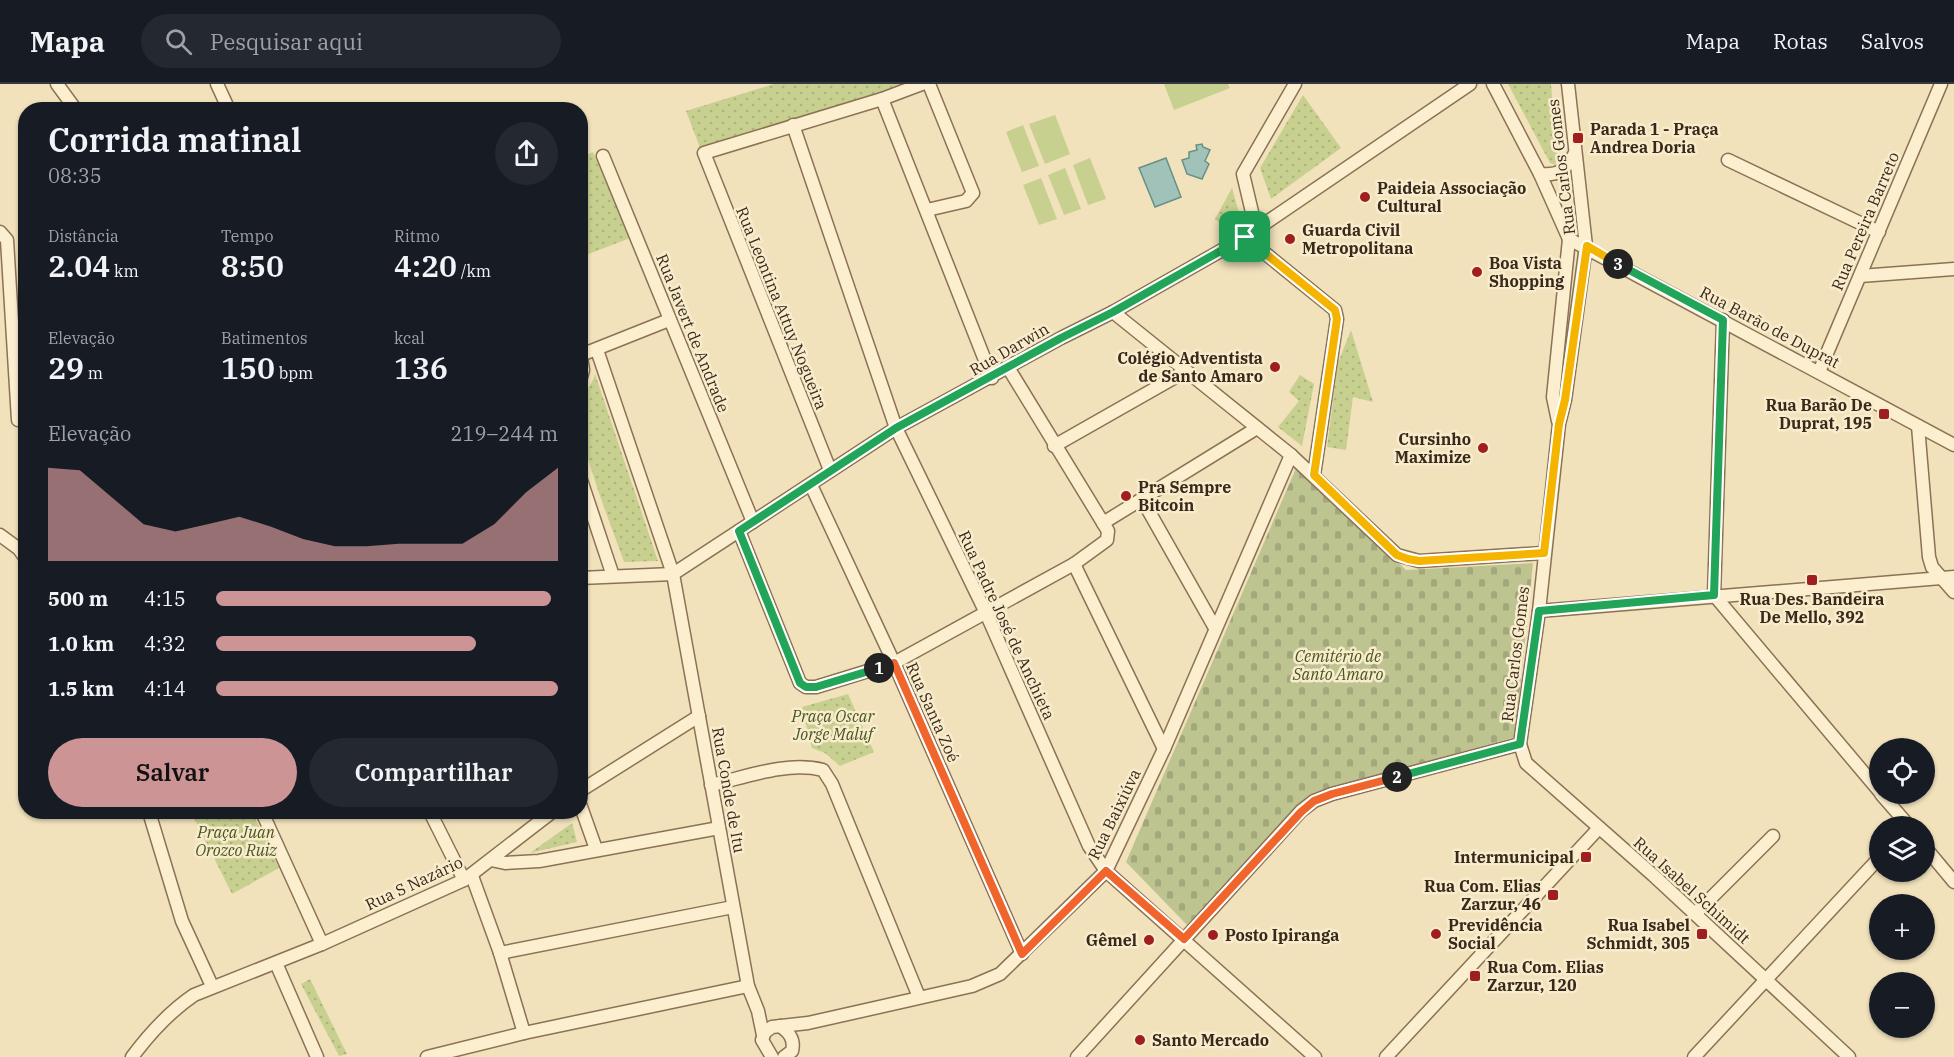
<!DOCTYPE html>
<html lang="pt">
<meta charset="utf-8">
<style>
body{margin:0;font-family:"IBM Plex Serif",serif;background:#242831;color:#f1f3f6;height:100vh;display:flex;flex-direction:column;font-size:22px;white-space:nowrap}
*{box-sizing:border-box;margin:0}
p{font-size:20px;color:#9ea1a6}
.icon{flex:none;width:33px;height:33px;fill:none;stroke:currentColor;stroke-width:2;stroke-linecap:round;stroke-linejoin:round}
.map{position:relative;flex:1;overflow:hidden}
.panel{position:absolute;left:18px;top:18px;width:570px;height:717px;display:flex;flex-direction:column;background:#171b24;border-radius:24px;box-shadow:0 2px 4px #0004}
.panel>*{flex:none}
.buttons{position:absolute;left:1869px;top:654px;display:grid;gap:12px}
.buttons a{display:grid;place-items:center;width:66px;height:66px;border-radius:50%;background:#171b24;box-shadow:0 2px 4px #0004;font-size:30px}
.pin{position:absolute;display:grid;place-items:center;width:51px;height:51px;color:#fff;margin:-26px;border-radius:12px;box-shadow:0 3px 9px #0006}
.km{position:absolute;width:30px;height:30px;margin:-15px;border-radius:50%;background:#222;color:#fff;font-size:16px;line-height:30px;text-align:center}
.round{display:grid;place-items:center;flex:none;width:63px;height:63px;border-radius:32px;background:#242831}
.summary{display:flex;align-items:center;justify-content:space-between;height:102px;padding:0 30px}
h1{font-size:33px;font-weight:600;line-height:45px}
.figures{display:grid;grid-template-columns:repeat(3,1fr);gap:9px;height:102px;padding:6px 30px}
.figures div{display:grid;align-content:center}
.figures b{font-size:30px;font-weight:600}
.figures small{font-size:16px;font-weight:400}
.figures p{font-size:16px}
.chart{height:168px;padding:12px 30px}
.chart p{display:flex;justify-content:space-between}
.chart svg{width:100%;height:108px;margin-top:6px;fill:#cc9495;opacity:.7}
.primary-button{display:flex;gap:12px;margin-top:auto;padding:12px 30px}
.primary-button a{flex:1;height:69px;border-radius:36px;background:#cc9495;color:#111;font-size:24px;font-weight:600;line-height:69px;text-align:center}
.primary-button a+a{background:#242831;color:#f1f3f6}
ul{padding:0 30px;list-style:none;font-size:20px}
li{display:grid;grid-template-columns:96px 72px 1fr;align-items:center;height:45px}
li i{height:15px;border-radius:8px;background:#cc9495}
header{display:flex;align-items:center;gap:36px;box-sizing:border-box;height:84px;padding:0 30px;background:#171b24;border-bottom:2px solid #363941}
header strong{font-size:28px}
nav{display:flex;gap:33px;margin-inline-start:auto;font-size:21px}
.search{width:420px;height:54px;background:#242831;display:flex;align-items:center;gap:15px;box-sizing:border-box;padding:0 21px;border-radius:33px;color:#9ea1a6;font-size:22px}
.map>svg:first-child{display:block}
</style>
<header>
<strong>Mapa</strong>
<div class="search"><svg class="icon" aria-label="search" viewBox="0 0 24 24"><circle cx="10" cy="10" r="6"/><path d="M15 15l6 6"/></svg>Pesquisar aqui</div>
<nav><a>Mapa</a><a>Rotas</a><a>Salvos</a></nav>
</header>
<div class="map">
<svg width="1954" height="973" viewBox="0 0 1954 973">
<defs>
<pattern id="cemetery-stones" width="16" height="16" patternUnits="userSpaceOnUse" patternTransform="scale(1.5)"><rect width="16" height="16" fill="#bdc490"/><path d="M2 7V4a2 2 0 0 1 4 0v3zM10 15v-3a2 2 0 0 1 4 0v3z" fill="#a3a87c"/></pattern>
<pattern id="park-dots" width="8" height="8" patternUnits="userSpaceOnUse" patternTransform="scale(1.5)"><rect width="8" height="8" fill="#c8d090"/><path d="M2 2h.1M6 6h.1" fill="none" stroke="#adb37c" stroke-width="1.8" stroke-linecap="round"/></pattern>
</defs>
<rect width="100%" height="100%" fill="#f1e2bc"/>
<g fill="#c8d090">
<polygon points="1164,0 1228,0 1230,4 1174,26"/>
<polygon points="1055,31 1070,70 1045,80 1029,40"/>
<polygon points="1023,41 1039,82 1022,88 1006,48"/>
<polygon points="1090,74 1106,115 1088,121 1073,81"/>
<polygon points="1065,84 1081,125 1064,131 1048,91"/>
<polygon points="1041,94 1057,135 1039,141 1023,101"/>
</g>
<polygon fill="url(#cemetery-stones)" points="1297,382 1406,486 1533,479 1515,653 1314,709 1254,777 1187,841 1126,778"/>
<g fill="url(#park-dots)">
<polygon points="774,0 918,0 702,69 686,27"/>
<polygon points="1508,0 1551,0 1557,76 1555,81 1550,79"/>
<polygon points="1303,11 1341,64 1271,115 1260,84"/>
<polygon points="593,68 630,154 581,173 580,74"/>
<polygon points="1232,104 1240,132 1239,136 1226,143 1215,135"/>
<polygon points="1351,246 1373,318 1353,313 1346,366 1327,363 1338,279"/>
<path d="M 595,290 L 658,477 L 624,478 C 614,448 571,344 580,318 C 584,308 592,302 595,290 Z"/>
<polygon points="1300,291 1314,300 1302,362 1278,343 1299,317 1289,308"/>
<polygon points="848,610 874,668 840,682 825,669 812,664 802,623"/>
<polygon points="201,728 252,728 279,784 232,810 194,734"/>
<polygon points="572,739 577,758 530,769"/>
<polygon points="310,895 347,970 339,972 301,900"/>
</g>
<g fill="#a1c2b9" stroke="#679087" stroke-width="1.5">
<polygon points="1202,60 1203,63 1210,66 1205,77 1209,80 1202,95 1187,90 1182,76 1189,74 1189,68 1197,66 1196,61"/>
<polygon points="1166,74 1181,113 1155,123 1139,84"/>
</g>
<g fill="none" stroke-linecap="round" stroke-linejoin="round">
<g stroke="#8b7254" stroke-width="15">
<g id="minor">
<polyline points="57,0 76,26"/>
<polyline points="217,0 229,26"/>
<polyline points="1493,0 1540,90 1569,155 1553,313 1558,337"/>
<polyline points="1568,0 1586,162 1565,316 1559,340 1539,527 1520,660 1526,679 1653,791 1849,973"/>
<polyline points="882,15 992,294"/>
<polyline points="793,41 896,344 986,529 1089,762 1106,787 1315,973"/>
<polyline points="603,72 753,438"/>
<polyline points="1728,76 1879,148"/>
<path d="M 1540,90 C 1559,92 1566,86 1575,69"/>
<polyline points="927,126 966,117 973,109 929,0"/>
<polyline points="1256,145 1243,90 1295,0"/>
<polyline points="0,148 7,156 18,336"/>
<polyline points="1245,153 1335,226 1337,235 1314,391"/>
<polyline points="1569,155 1954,361"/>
<polyline points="1860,192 1954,185"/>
<polyline points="1113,228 1291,371 1397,471 1419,477 1543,469"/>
<polyline points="1723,236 1714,511 1880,708"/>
<polyline points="597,266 673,490 748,902 758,927 763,951"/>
<polyline points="580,268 583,286 580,297"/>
<polyline points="581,271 669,236"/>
<polyline points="1819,288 1941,0"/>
<polyline points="1918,342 1929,473 1932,483 1954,508"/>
<polyline points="1054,362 1186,287"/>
<polyline points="830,386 704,69 882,15 922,0"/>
<polyline points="580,393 613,492"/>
<polyline points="811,401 894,579 1022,870"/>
<polyline points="1143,417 1215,544"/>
<polyline points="1103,439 1257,344"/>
<polyline points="739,447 800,599 806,603 816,603 894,579 1074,480 1107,456 1108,447 1009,285"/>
<polyline points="0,451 19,465 26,475"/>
<polyline points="1074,480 1164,665"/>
<polyline points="580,494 673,490 896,344 1061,254 1113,228 1245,153 1470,0"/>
<polyline points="1539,527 1954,493"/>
<path d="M 711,701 C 746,693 787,677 823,686 L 832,700 L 919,913"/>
<polyline points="580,707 699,632"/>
<polyline points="1881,710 1909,742"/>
<polyline points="580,720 596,765"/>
<polyline points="149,728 182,837 212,902"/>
<polyline points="262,728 322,860"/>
<polyline points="430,728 464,796"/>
<polyline points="1924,762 1954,798"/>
<polyline points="491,776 505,779 539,777 719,744"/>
<polyline points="472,792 500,869 524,949"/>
<polyline points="1695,830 1773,752"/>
<polyline points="500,869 733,823"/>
<polyline points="276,879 317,973"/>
<path d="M 780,942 C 789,948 795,955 792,967 L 784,973"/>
<path d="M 132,973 C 150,949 169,928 194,911 L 322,860 L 464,796 L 552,728"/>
<polyline points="427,973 524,949 748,902"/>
<polyline points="772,973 762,956 765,948 772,943 808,939 972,902 1000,890 1106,787 1164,665 1291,371"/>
<polyline points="1077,973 1301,727 1314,717 1332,710 1520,660"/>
<polyline points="1386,973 1599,744"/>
<polyline points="1694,973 1880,773"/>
</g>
</g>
<use href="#minor" stroke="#fcefd0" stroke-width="12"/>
</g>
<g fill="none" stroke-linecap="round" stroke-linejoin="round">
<g stroke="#fff" stroke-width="12">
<polyline id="split-1" points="879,584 816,603 806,603 800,599 739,447 896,344 1061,254 1113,228 1245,153"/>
</g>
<g stroke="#fff" stroke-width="12">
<polyline id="split-2" points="879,584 894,579 1022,870 1106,787 1184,855 1301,728 1314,717 1332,710 1397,693"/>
</g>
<g stroke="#fff" stroke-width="12">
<polyline id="split-3" points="1397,693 1520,660 1539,527 1714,511 1723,236 1618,180"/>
</g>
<g stroke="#fff" stroke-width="12">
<polyline id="split-4" points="1245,153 1335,226 1337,235 1314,391 1397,471 1408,475 1419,477 1544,469 1559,340 1565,316 1587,162 1618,180"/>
</g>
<use href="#split-1" stroke="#22a559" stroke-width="8"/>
<use href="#split-2" stroke="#f0652b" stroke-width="8"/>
<use href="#split-3" stroke="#22a559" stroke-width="8"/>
<use href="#split-4" stroke="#f5b400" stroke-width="8"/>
</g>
<g fill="#9f1f1f" stroke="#f8eccd" stroke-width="2">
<rect x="1572" y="48" width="12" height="12" rx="3"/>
<circle cx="1365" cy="113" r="6"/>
<circle cx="1290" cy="155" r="6"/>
<circle cx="1477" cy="188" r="6"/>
<circle cx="1275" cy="283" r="6"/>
<rect x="1878" y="324" width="12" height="12" rx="3"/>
<circle cx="1483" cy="364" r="6"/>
<circle cx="1126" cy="412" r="6"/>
<rect x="1806" y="490" width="12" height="12" rx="3"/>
<rect x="1580" y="767" width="12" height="12" rx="3"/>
<rect x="1547" y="805" width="12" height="12" rx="3"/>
<circle cx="1436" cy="850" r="6"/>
<rect x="1696" y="844" width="12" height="12" rx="3"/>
<circle cx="1213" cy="851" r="6"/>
<circle cx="1149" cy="856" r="6"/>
<rect x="1469" y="886" width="12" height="12" rx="3"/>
<circle cx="1140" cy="956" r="6"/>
</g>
<g text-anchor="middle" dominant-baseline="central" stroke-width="5" stroke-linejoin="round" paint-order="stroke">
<g font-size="16" font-weight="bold" fill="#38291a" stroke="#f8eccd" text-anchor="start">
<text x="1590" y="45">Parada 1 - Praça<tspan x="1590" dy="18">Andrea Doria</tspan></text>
<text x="1377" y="104">Paideia Associação<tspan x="1377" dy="18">Cultural</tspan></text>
<text x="1302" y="146">Guarda Civil<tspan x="1302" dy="18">Metropolitana</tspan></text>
<text x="1489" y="179">Boa Vista<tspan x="1489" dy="18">Shopping</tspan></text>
<text x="1263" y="274" text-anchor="end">Colégio Adventista<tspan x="1263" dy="18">de Santo Amaro</tspan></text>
<text x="1872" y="321" text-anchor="end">Rua Barão De<tspan x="1872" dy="18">Duprat, 195</tspan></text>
<text x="1471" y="355" text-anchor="end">Cursinho<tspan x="1471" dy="18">Maximize</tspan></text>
<text x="1138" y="403">Pra Sempre<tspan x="1138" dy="18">Bitcoin</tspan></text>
<text x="1812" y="515" text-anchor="middle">Rua Des. Bandeira<tspan x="1812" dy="18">De Mello, 392</tspan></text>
<text x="1574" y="773" text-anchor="end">Intermunicipal</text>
<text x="1541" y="802" text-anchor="end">Rua Com. Elias<tspan x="1541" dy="18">Zarzur, 46</tspan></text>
<text x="1448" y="841">Previdência<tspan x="1448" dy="18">Social</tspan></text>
<text x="1690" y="841" text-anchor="end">Rua Isabel<tspan x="1690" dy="18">Schmidt, 305</tspan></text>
<text x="1225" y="851">Posto Ipiranga</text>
<text x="1137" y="856" text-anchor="end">Gêmel</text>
<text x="1487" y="883">Rua Com. Elias<tspan x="1487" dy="18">Zarzur, 120</tspan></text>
<text x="1152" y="956">Santo Mercado</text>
</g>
<g font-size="16" fill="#38291a" stroke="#f8eccd">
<text transform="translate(1561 83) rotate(-97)">Rua Carlos Gomes</text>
<text transform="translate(1865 137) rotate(-67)">Rua Pereira Barreto</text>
<text transform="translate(782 224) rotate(68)">Rua Leontina Attuy Nogueira</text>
<text transform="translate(1770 243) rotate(28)">Rua Barão de Duprat</text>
<text transform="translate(693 249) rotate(68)">Rua Javert de Andrade</text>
<text transform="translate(1009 265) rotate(-30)">Rua Darwin</text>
<text transform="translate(1007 541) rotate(65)">Rua Padre José de Anchieta</text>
<text transform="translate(1515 570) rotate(-83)">Rua Carlos Gomes</text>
<text transform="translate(933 628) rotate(66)">Rua Santa Zoé</text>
<text transform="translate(729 706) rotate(80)">Rua Conde de Itu</text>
<text transform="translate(1114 730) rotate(-64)">Rua Baixiúva</text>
<text transform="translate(414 799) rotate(-25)">Rua S Nazário</text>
<text transform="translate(1692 806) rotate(42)">Rua Isabel Schimidt</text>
</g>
<g font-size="16" font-style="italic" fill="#48571f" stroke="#f8eccd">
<text x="1338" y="572">Cemitério de<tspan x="1338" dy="18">Santo Amaro</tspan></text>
<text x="833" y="632">Praça Oscar<tspan x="833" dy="18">Jorge Maluf</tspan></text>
<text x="236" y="748">Praça Juan<tspan x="236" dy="18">Orozco Ruiz</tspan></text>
</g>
</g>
</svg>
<div class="buttons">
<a><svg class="icon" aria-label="locate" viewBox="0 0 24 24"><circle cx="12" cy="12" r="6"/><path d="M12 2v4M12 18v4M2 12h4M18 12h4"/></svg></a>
<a><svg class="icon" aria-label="layers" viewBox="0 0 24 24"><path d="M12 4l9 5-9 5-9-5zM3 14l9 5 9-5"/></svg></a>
<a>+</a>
<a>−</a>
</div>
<div class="pin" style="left:1245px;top:153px;background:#1e9e55"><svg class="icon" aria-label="arrive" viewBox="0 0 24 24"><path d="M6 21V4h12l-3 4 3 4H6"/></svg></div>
<b class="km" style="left:879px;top:584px">1</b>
<b class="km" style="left:1397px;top:693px">2</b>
<b class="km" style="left:1618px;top:180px">3</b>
<section class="panel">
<div class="summary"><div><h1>Corrida matinal</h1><p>08:35</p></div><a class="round"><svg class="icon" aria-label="share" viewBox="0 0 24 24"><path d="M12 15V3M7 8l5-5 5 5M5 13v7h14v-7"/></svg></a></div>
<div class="figures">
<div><p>Distância</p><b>2.04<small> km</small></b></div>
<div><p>Tempo</p><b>8:50</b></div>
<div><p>Ritmo</p><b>4:20<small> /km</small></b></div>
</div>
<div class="figures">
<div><p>Elevação</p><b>29<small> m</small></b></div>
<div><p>Batimentos</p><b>150<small> bpm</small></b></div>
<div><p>kcal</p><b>136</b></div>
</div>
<div class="chart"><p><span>Elevação</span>219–244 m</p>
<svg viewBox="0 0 160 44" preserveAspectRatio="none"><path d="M0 44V6L10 7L20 18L30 29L40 32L50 29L60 26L70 30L80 35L90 38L100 38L110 37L120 37L130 37L140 29L150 16L160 6V44z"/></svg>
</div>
<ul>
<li><b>500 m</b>4:15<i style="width:98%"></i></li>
<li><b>1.0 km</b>4:32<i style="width:76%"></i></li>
<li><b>1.5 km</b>4:14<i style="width:100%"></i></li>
</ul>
<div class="primary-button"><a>Salvar</a><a>Compartilhar</a></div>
</section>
</div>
